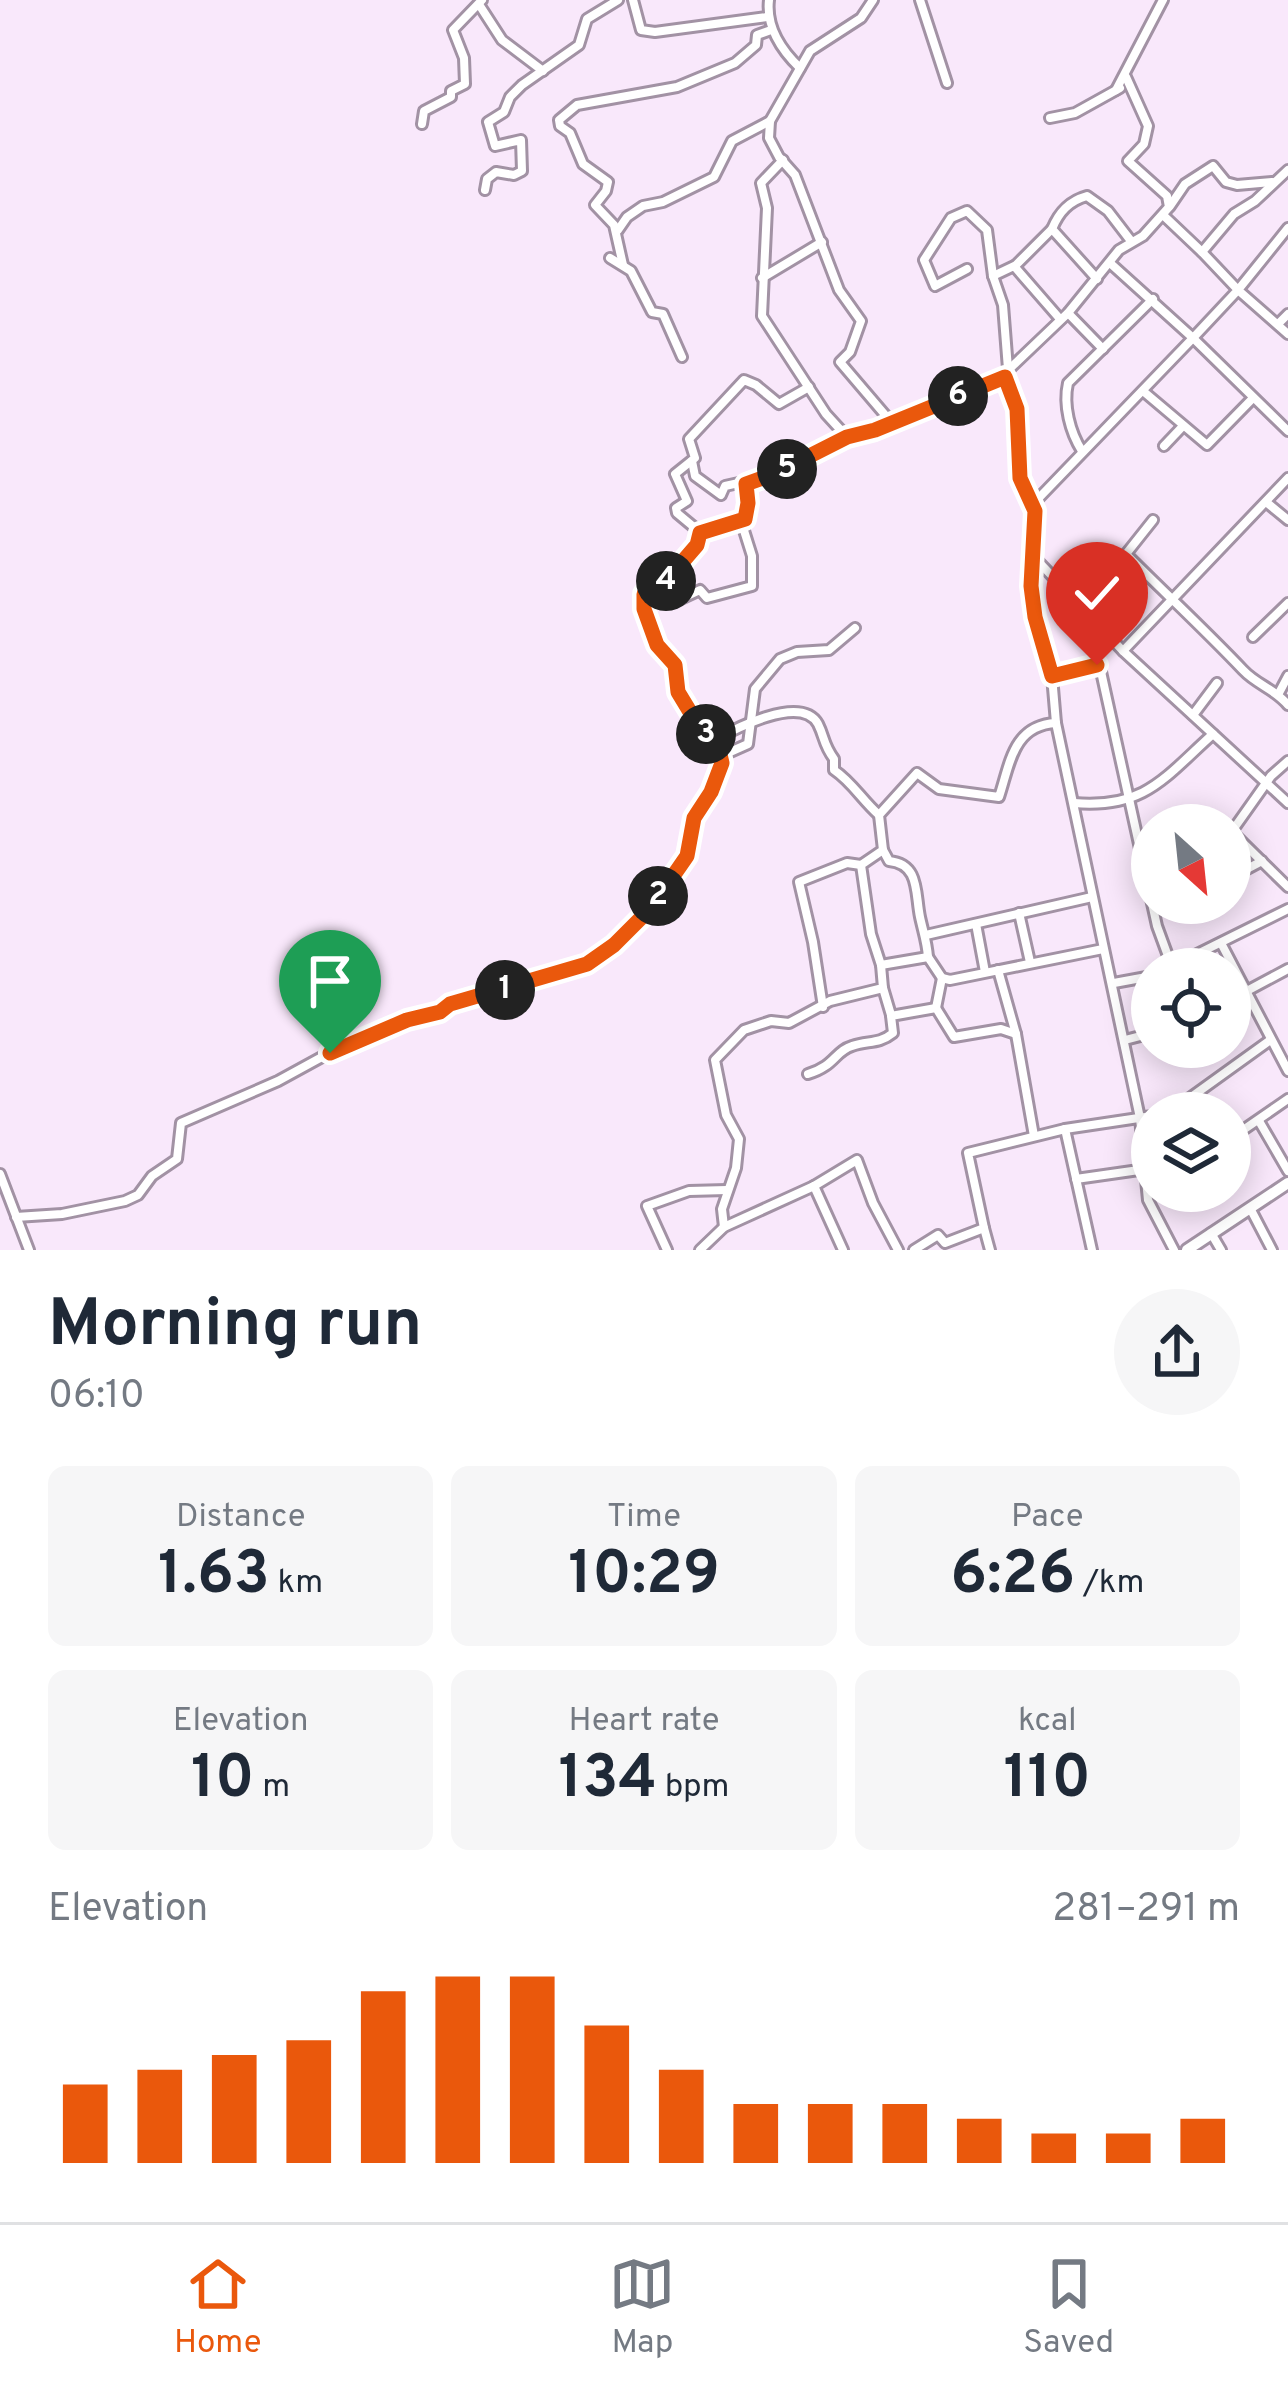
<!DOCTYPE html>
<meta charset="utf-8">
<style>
body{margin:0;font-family:Overpass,sans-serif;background:#f6f6f7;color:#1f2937;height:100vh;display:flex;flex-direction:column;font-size:45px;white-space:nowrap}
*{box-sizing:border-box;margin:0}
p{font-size:39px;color:#747a83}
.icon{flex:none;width:66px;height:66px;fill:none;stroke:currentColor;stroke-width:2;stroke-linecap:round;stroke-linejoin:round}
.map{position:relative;height:1250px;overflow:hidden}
.sheet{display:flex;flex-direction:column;background:#fff;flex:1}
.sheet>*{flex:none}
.needle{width:78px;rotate:153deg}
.tools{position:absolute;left:1131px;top:804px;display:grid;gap:24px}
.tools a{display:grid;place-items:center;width:120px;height:120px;border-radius:50%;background:#fff;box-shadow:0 6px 30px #0003;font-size:60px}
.pin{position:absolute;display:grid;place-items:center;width:102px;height:102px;color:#fff;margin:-123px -51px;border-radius:50% 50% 50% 0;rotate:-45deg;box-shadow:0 0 12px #0007}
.pin .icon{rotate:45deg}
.km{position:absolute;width:60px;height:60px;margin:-30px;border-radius:50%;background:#222;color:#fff;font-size:33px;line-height:60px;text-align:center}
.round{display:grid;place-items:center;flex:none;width:126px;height:126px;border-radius:63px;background:#f6f6f7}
.overview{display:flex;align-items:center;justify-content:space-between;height:204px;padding:0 48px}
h1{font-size:66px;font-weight:700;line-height:90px}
.stats{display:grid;grid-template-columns:repeat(3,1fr);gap:18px;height:204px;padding:12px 48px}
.stats div{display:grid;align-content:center;border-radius:18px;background:#f6f6f7;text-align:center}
.stats b{font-size:60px;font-weight:700}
.stats small{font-size:33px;font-weight:400}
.stats p{font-size:33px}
.chart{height:336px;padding:24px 48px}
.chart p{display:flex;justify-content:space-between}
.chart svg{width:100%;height:216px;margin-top:12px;stroke:#ea580c;stroke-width:6}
.tab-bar{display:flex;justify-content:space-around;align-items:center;height:168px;border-top:3px solid #e0e1e3;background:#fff;font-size:33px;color:#747a83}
.tab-bar a{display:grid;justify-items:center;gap:6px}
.tab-bar .selected{color:#ea580c}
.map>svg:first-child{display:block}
</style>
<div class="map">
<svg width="1288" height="1250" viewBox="0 0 1288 1250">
<rect width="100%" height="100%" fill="#f9e8fb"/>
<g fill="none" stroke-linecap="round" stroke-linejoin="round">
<g stroke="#a292a4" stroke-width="14">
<g id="street">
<polyline points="633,0 641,30 655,32 767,17"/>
<path d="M 769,0 C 766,26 781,50 800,68"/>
<polyline points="920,0 947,83"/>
<polyline points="480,6 502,40 543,71"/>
<polyline points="1116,90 1163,0"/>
<polyline points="1050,118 1075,113 1120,88"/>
<polyline points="770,121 769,138 779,157 795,175 839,290 861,321 850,352 840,362 892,423"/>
<polyline points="422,124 424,111 451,97 451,91 465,84 464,58 453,30 482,0"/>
<polyline points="783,160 761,183 767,208 762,316 826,414 847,437"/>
<polyline points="485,190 487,179 496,172 514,175 522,171 521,140 495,146 488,122 504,112 510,97 522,85 579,45 587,19 618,0"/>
<polyline points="1170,206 1185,184 1213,166 1226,182 1237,185 1272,182"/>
<polyline points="1163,215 1202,252"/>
<polyline points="1288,228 1238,290 1288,334"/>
<polyline points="618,230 627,217 643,206 663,202 714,177 732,141 770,121 810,51 861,18 873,0"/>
<polyline points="610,258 631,271 652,312 663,314 682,357"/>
<polyline points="1110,263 1193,338 1238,290 1202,252 1234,214 1255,201 1288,170"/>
<polyline points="623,265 614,225 595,205 606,191 608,182 583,164 570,133 560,126 559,120 577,105 677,87 735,63 756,45 757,35 771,30"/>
<polyline points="1015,266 1052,229"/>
<polyline points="967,269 935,286 924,260 951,218 967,211 987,230 993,276 1003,305 1008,369"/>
<polyline points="993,276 1014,266 1060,319"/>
<polyline points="762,278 822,242"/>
<path d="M 1097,279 L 1052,229 C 1059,212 1069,201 1087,196 L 1108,211 L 1131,241"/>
<polyline points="1068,313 1103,349"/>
<polyline points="1278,324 1288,314"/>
<polyline points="1002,376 1013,395 1020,478 1035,511 1031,586 1035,617 1052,676 1056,723 1140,1118 1148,1200 1174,1250"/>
<polyline points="1143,391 1207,445 1253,398"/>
<polyline points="1164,446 1182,427"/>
<path d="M 1082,451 C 1070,432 1063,405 1068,383 L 1153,299"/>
<polyline points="692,461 695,476 721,495 725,486 770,476 847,437 875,430 1002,376 1068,313 1119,250 1143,236 1169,207 1167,196 1128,161 1144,144 1148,126 1126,77"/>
<polyline points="746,484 748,510 741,521 701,533 677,513 676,508 687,501 675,474 695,458 689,439 744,380 756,385 779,404 809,387"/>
<polyline points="1266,502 1288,520"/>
<polyline points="1033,504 1193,338 1288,431"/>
<path d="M 1153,520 L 1126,554 C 1165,593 1205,630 1243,670 C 1257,685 1275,689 1288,705"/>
<polyline points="1035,558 1123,651 1288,803"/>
<polyline points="666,581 667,595 681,599 700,590 707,598 752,586 752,556 741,521"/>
<polyline points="1253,637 1288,603"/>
<polyline points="1123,651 1288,478"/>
<polyline points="1052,676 1100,667 1157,926 1172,967"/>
<polyline points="1279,693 1288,676"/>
<polyline points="1193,715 1217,683"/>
<path d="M 1056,723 C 1013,725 1010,764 999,797 L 939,789 L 917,773 L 879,815 L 883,850 L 861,865 L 871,934 L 881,965 L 928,957 L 942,978 L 950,980 L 1103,949"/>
<path d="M 713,741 C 734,729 801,694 818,724 C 825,738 823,744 834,759 L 834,770 C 852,782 862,800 879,815"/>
<polyline points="721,756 748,744 755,689 780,659 797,652 829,650 855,628"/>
<path d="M 1074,803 C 1145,809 1164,778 1213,734"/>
<polyline points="1232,832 1288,887"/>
<polyline points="1230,834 1271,776 1288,761"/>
<path d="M 883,850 L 889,861 C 920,864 915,893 920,917 C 923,931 927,942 928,957"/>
<polyline points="1230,878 1262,861"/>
<polyline points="1019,913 1030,962"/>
<polyline points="976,924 985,972"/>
<polyline points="926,935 1092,897"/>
<polyline points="1221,943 1288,1071"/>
<polyline points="1171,967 1288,909"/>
<polyline points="998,970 1016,1034 1034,1136"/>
<polyline points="1114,983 1152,976"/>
<polyline points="883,988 891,1015"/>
<polyline points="1230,1000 1288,969"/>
<polyline points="823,1007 813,942 799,882 847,863 861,865"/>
<polyline points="936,1008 942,978"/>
<polyline points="1125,1040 1152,1033"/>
<path d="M 808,1074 C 835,1066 835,1051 852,1046 C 868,1040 878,1045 893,1033 L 891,1016 L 936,1008 L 954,1037 L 1001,1029 L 1016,1034"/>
<polyline points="1169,1113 1269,1041"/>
<polyline points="1259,1121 1288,1171"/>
<polyline points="1065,1129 1092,1250"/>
<polyline points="1230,1139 1288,1099"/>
<polyline points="0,1174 29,1250"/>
<polyline points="1076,1179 1139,1170 1148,1172"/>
<polyline points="814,1186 843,1250"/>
<polyline points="1250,1208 1272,1250"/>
<polyline points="16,1217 62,1214 125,1201 138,1195 152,1176 177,1159 181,1123 278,1081 342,1046 440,1012 450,1004 507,990 518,982 587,964 634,927 680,869 687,856 694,818 723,769 718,746 698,725 678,691 675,665 665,656 652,635 644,609 643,594 654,582 666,581 697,545 701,533"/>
<polyline points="724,1227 722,1209 736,1168 739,1139 726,1115 715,1060 744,1030 771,1021 789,1023 830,1001 883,988 881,965"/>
<polyline points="984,1228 990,1250"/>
<polyline points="1211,1233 1221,1250"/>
<polyline points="667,1250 647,1206 689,1191 727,1190"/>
<polyline points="700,1250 724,1227 814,1186 857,1160 873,1203 898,1250"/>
<polyline points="914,1250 938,1235 945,1243 984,1228 968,1153 1065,1129 1152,1116"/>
</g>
</g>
<g stroke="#a292a4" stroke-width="16">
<polyline id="secondary" points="1187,1250 1288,1183"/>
</g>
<use href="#street" stroke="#fff" stroke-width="8"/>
<use href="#secondary" stroke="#fff" stroke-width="10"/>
</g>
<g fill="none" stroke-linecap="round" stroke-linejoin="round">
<g stroke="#fff" stroke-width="24">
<polyline id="route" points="330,1053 407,1020 440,1012 450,1004 587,964 614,945 651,908 687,856 694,818 711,792 722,763 718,746 698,725 678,692 675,665 657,645 644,609 644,594 654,582 666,581 697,545 700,533 745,519 748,503 746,484 776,473 847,437 875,430 1005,377 1017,409 1020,478 1035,511 1031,586 1035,617 1052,676 1097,665"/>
</g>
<use href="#route" stroke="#ea580c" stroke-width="15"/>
</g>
</svg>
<div class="tools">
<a><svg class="needle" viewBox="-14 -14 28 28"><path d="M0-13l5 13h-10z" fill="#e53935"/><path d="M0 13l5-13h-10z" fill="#747a83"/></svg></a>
<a><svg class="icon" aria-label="locate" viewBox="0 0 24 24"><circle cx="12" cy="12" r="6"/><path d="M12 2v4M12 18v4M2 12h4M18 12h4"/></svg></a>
<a><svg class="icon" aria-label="layers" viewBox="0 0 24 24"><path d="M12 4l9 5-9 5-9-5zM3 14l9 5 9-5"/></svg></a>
</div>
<div class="pin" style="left:330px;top:1053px;background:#1e9e55"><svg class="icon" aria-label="arrive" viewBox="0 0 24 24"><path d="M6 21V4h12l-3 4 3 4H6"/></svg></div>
<div class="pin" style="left:1097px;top:665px;background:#d93025"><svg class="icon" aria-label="check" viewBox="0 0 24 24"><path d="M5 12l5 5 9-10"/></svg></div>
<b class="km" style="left:505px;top:990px">1</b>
<b class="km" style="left:658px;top:896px">2</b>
<b class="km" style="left:706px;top:734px">3</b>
<b class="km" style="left:666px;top:581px">4</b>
<b class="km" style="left:787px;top:469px">5</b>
<b class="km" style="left:958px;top:396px">6</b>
</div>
<section class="sheet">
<div class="overview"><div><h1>Morning run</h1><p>06:10</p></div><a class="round"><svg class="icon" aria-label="share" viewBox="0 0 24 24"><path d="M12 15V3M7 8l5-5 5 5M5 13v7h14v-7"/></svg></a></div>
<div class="stats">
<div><p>Distance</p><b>1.63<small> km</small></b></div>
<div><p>Time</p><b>10:29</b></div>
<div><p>Pace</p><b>6:26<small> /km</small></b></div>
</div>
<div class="stats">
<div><p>Elevation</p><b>10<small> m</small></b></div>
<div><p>Heart rate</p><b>134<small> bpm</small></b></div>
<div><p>kcal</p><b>110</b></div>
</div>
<div class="chart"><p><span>Elevation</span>281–291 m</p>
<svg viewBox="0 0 160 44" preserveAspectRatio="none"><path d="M5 44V28M15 44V25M25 44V22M35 44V19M45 44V9M55 44V6M65 44V6M75 44V16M85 44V25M95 44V32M105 44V32M115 44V32M125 44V35M135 44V38M145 44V38M155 44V35"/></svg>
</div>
</section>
<nav class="tab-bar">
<a class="selected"><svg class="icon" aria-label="home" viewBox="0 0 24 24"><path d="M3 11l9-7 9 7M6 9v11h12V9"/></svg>Home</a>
<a><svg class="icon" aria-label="map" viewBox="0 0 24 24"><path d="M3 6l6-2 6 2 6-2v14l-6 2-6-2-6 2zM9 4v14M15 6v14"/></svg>Map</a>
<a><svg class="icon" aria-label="saved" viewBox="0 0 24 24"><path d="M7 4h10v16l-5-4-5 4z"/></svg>Saved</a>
</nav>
